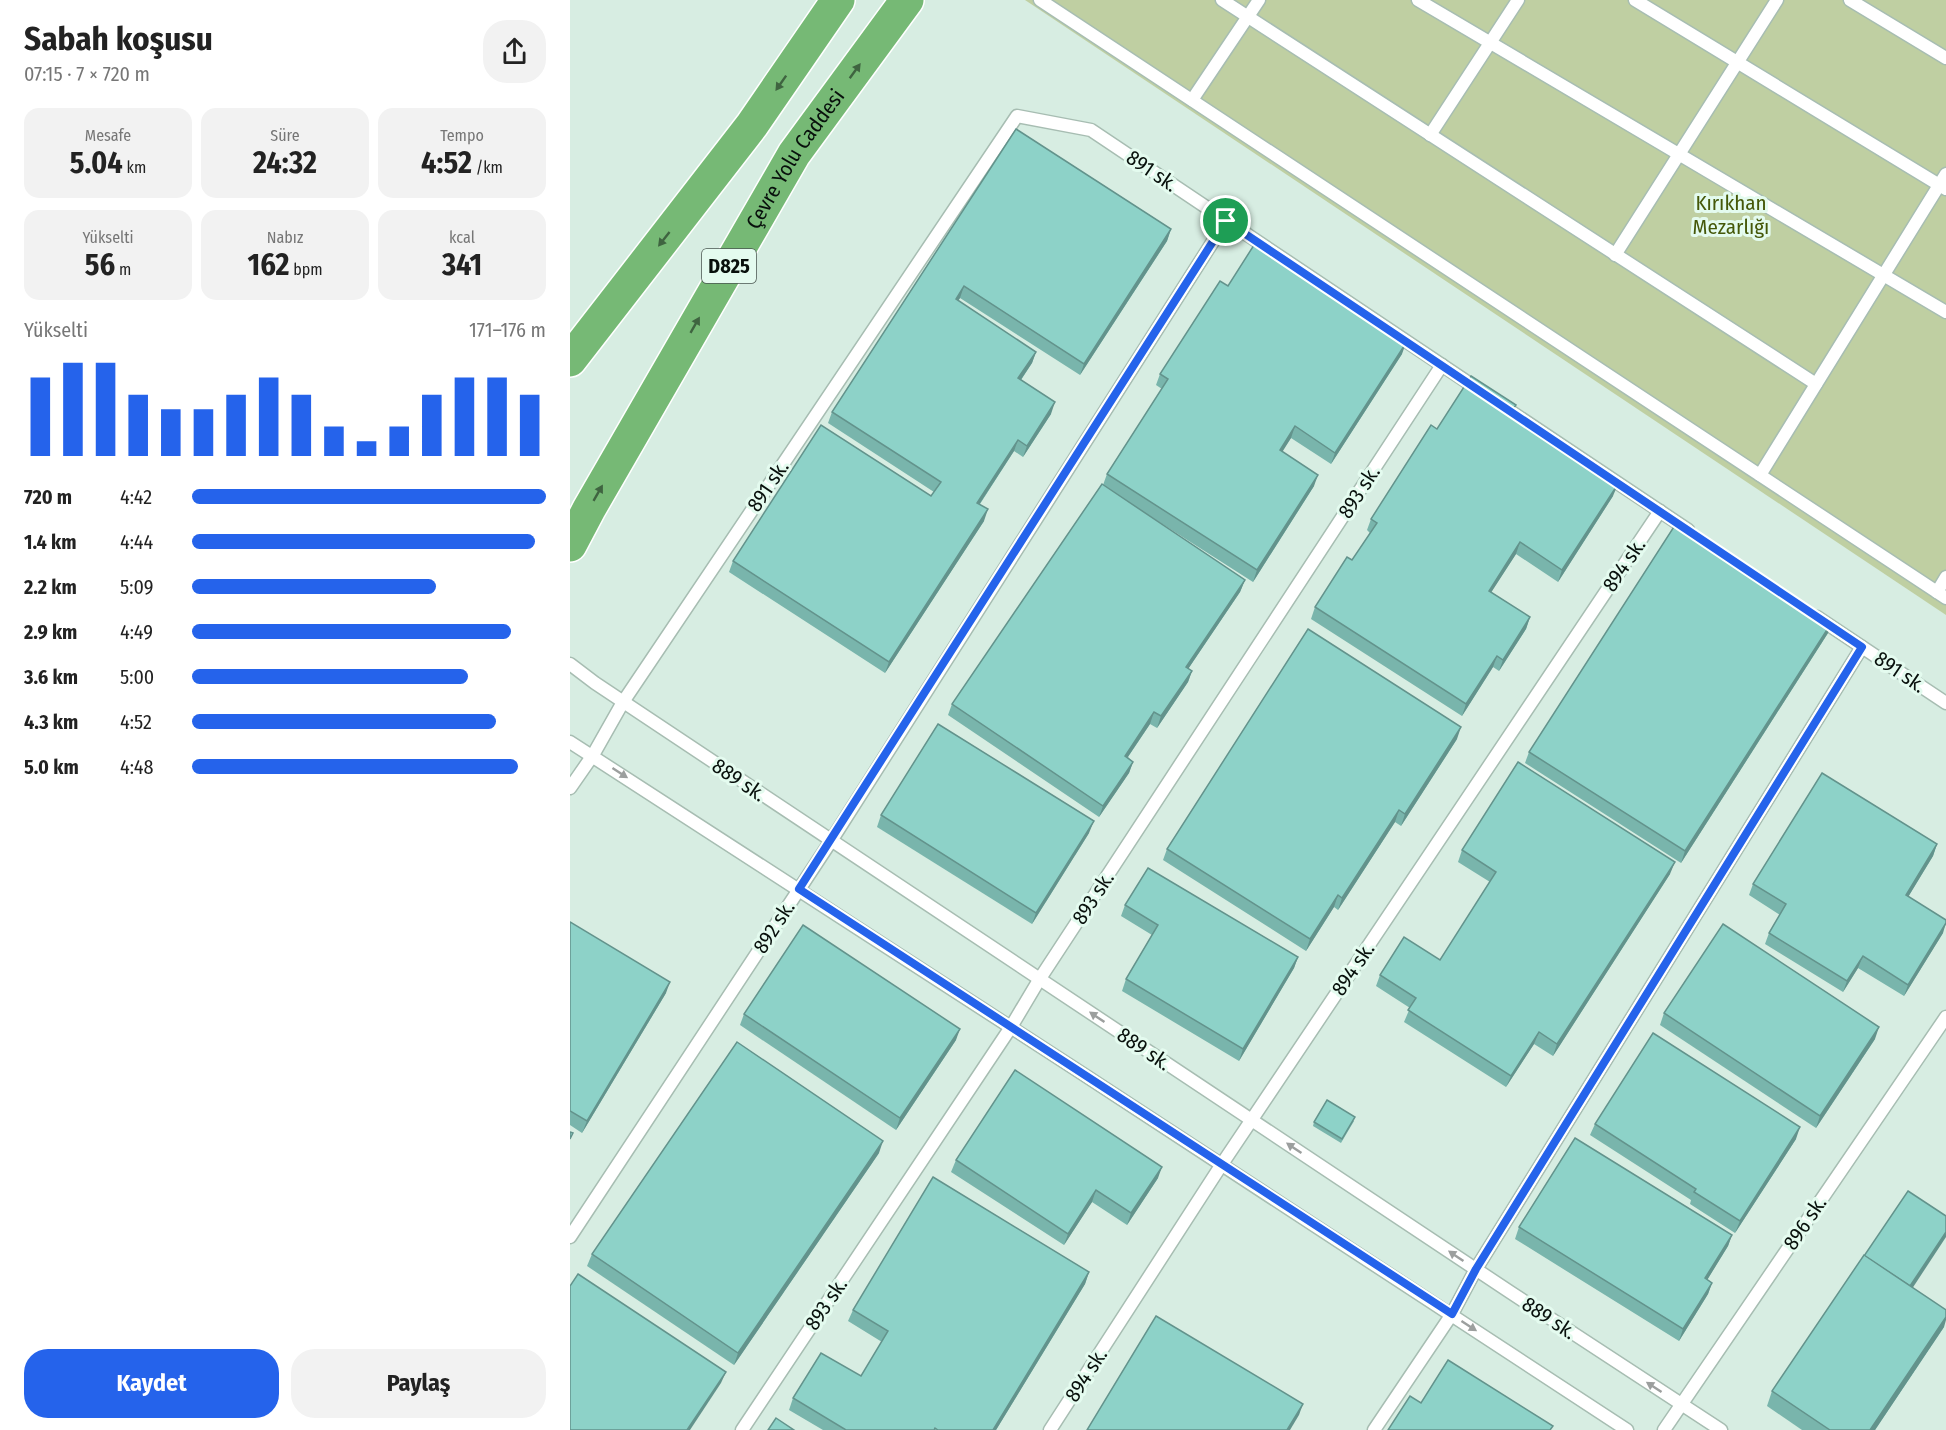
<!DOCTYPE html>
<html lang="tr">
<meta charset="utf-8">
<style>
body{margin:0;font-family:"Fira Sans Condensed",sans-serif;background:#f2f2f2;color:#222;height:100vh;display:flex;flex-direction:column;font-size:22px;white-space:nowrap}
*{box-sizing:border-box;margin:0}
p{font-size:20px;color:#767676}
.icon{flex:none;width:33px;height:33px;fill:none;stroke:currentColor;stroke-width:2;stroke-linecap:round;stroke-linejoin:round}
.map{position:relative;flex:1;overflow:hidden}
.sheet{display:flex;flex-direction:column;background:#fff;width:570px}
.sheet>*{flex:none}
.pin{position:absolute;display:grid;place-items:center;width:51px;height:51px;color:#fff;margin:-26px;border:3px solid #fff;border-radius:50%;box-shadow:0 2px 6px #0007}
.round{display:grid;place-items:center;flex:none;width:63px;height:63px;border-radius:24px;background:#f2f2f2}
.summary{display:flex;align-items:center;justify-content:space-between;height:102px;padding:0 24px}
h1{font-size:33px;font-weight:700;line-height:45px}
.figures{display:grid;grid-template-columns:repeat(3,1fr);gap:9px;height:102px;padding:6px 24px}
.figures div{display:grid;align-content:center;border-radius:15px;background:#f2f2f2;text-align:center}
.figures b{font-size:30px;font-weight:700}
.figures small{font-size:16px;font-weight:400}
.figures p{font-size:16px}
.chart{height:168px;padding:12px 24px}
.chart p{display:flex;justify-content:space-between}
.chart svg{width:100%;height:108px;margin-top:6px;stroke:#2563eb;stroke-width:6}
.button{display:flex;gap:12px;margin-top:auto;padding:12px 24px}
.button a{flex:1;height:69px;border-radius:24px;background:#2563eb;color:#fff;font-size:24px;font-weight:700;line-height:69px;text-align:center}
.button a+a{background:#f2f2f2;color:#222}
ul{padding:0 24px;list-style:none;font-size:20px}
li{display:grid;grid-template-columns:96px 72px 1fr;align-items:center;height:45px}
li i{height:15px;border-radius:8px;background:#2563eb}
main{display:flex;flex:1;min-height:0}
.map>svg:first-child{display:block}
</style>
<main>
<section class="sheet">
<div class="summary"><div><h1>Sabah koşusu</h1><p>07:15 · 7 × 720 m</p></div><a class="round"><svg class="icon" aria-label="share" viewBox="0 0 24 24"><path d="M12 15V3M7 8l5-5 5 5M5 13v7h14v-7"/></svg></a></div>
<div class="figures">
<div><p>Mesafe</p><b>5.04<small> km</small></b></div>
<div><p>Süre</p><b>24:32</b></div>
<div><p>Tempo</p><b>4:52<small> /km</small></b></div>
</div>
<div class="figures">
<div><p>Yükselti</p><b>56<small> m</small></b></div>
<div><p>Nabız</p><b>162<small> bpm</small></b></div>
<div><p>kcal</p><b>341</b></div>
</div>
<div class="chart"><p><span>Yükselti</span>171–176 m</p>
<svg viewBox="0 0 160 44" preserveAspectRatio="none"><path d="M5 44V12M15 44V6M25 44V6M35 44V19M45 44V25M55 44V25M65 44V19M75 44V12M85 44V19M95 44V32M105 44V38M115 44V32M125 44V19M135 44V12M145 44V12M155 44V19"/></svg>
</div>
<ul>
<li><b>720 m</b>4:42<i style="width:100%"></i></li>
<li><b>1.4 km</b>4:44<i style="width:97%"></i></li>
<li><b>2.2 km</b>5:09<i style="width:69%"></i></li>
<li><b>2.9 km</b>4:49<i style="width:90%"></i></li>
<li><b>3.6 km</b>5:00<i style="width:78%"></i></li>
<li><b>4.3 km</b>4:52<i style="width:86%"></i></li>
<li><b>5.0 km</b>4:48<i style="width:92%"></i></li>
</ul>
<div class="button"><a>Kaydet</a><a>Paylaş</a></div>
</section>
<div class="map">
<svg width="1376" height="1430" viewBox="0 0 1376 1430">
<rect width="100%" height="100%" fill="#d7ede2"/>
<polygon fill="#bfcfa2" points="455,0 1376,0 1376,615"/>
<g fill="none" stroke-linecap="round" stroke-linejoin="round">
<g stroke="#a7bdb2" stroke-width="15">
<g id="lane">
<polyline points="470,0 1376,598"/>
<polyline points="652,0 1246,384"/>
<polyline points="848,0 1376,312"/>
<polyline points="1065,0 1376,189"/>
<polyline points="1280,0 1376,58"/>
<polyline points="622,100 689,0"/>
<polyline points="860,135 948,0"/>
<polyline points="1045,255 1207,0"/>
<polyline points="931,405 1118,530"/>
<polyline points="1190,475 1376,174"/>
<polyline points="1367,592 1376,577"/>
<polyline points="1247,617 1376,703"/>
<polyline points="0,664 25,683 940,1292 1151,1430"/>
<polyline points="0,742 513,1074 1057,1430"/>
<polyline points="0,788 23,755 53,702 447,116 521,130 909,390"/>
<polyline points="0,1237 261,841 656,221"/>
<polyline points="172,1430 441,1027 469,980 872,365"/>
<polyline points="480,1430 652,1164 1090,511"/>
<polyline points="804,1430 882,1314 906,1269 1292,647"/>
<polyline points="1094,1430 1376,1017"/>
</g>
</g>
<g stroke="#fff" stroke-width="36">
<g id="highway">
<polyline points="0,360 182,125 268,0"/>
<path id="s1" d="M 0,545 L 19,509 L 224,154 L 337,0"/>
</g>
</g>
<use href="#lane" stroke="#fff" stroke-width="12"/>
<use href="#highway" stroke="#76b975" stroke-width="33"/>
</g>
<g fill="#79b5ac">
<polygon points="446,129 601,229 597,241 510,375 390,298 388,301 466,352 462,363 451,380 481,414 453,457 444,451 410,504 414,521 315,673 159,572 163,561 361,496 364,492 258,423 262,412"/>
<polygon points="658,286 832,354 761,464 721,438 712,451 744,486 683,582 561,504 675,580 670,592 618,669 622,671 618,682 587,728 580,724 558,757 563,762 559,773 529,817 378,715 382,704 533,485 537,474 592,389 586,385 590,374"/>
<polygon points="946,405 942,416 1043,496 988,582 946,554 921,592 960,617 956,629 929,671 923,667 892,716 741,619 745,607 782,560 800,533 797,530 801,519"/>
<polygon points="1258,633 1111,863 955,763 959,752"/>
<polygon points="887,739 831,826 825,822 768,910 764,907 736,951 593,860 597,849"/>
<polygon points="311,815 519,833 462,924 307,827"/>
<polygon points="1367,844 1363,856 1338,897 1373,933 1334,996 1288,968 1273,992 1195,944 1199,933 1210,915 1179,895 1183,884"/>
<polygon points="892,850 1100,874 983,1056 964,1044 936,1087 834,1022 840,1008 806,986 810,975 870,960 920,882 888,862"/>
<polygon points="555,905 728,957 724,968 669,1061 552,991 556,979 582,935 551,916"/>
<polygon points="0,922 96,993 12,1133 0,1125"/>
<polygon points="1094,1013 1305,1039 1246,1128 1090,1025"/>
<polygon points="174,1014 386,1040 326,1130 170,1025"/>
<polygon points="784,1121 771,1143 743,1126 744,1122"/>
<polygon points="1025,1124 1226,1139 1165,1233 1120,1204 1121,1200 1020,1135"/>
<polygon points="309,1153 164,1365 17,1266 22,1254"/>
<polygon points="386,1160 588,1178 557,1225 522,1202 494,1245 381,1172"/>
<polygon points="949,1227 1162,1235 1158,1246 1137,1280 1142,1283 1138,1294 1109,1341 945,1239"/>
<polygon points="519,1272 515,1284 426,1430 253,1430 219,1410 223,1398 291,1376 312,1342 278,1321 283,1310"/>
<polygon points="1342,1288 1374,1327 1305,1430 1232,1430 1197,1406 1202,1391"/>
</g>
<g fill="#63938c">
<polygon points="601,229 597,241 510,375 514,364"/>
<polygon points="394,286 390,298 381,311 386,299"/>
<polygon points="836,343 832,354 761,464 765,453"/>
<polygon points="466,352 462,363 444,390 448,378"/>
<polygon points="485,402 481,414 453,457 457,446"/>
<polygon points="725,426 721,438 706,462 710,450"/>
<polygon points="448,440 444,451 403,514 407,503"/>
<polygon points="748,475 744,486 683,582 687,570"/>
<polygon points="1048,484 1043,496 988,582 992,570"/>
<polygon points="418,509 414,521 315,673 319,662"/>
<polygon points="950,542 946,554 915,602 919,591"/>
<polygon points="675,580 670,592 612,678 616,667"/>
<polygon points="960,617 956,629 929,671 933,660"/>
<polygon points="1262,622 1258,633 1111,863 1115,851"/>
<polygon points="927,656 923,667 892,716 896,704"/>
<polygon points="622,671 618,682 587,728 591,716"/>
<polygon points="584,712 580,724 551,767 555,756"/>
<polygon points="891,727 887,739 831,826 835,814"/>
<polygon points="563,762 559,773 529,817 533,806"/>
<polygon points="829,810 825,822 768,910 772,898"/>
<polygon points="524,821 519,833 462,924 466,913"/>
<polygon points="1367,844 1363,856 1332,907 1336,895"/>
<polygon points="1105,862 1100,874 983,1056 987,1044"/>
<polygon points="768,895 764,907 736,951 740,939"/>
<polygon points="1376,923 1373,933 1334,996 1338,985"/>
<polygon points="1293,956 1288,968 1273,992 1277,981"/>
<polygon points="728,957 724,968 669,1061 673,1049"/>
<polygon points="100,982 96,993 12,1133 17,1121"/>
<polygon points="1309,1027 1305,1039 1246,1128 1250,1116"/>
<polygon points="390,1029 386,1040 326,1130 330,1118"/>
<polygon points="969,1032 964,1044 936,1087 941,1076"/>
<polygon points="1230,1127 1226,1139 1165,1233 1170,1221"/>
<polygon points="313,1141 309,1153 164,1365 168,1353"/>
<polygon points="592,1167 588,1178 557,1225 561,1213"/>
<polygon points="526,1190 522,1202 494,1245 498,1234"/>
<polygon points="1376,1232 1376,1237 1334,1301 1338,1289"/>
<polygon points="1162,1235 1158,1246 1131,1290 1135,1278"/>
<polygon points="519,1272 515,1284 426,1430 423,1430"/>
<polygon points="1142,1283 1138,1294 1109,1341 1113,1329"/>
<polygon points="1376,1317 1376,1320 1374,1327 1305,1430 1300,1430"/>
<polygon points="156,1372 151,1383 120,1430 117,1430"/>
<polygon points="733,1404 729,1415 720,1430 717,1430"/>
</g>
<g fill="#8dd2c8" stroke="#63938c" stroke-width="1.5">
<polygon points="446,129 601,229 514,364 394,286 386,299 466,352 448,378 485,402 457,446 448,440 407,503 418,509 319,662 163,561 251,425 361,496 371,482 262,412"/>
<polygon points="684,245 836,343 765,453 725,426 710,450 748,475 687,570 537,474 598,379 590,374 650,281 658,286"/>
<polygon points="901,376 946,405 939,414 1048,484 992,570 950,542 919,591 960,617 933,660 927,656 896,704 745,607 777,557 782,560 807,523 801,519 861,425 867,429"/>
<polygon points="532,484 675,580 616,667 622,671 591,716 584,712 555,756 563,762 533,806 382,704"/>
<polygon points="1107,522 1262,622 1115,851 959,752"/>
<polygon points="738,629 891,727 835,814 829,810 772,898 768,895 740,939 597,849"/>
<polygon points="368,724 524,821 466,913 311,815"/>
<polygon points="948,762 1105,862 987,1044 969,1032 941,1076 838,1010 846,998 810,975 834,937 870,960 926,872 892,850"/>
<polygon points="1252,773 1367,844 1336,895 1376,920 1376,923 1338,985 1293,956 1277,981 1199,933 1216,904 1183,884"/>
<polygon points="578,868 728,957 673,1049 556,979 588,925 555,905"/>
<polygon points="0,922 100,982 17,1121 0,1111"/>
<polygon points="1153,924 1309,1027 1250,1116 1094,1013"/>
<polygon points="233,925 390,1029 330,1118 174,1014"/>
<polygon points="1083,1033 1230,1127 1170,1221 1124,1192 1126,1189 1025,1124"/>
<polygon points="167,1042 313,1141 168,1353 22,1254"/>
<polygon points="445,1070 592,1167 561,1213 526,1190 498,1234 386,1160"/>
<polygon points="757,1100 785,1117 772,1139 744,1122"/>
<polygon points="0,1132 3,1133 0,1139"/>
<polygon points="1005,1138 1162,1235 1135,1278 1142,1283 1113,1329 949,1227"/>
<polygon points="363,1177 519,1272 423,1430 368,1430 365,1428 364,1430 276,1430 223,1398 251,1353 291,1376 318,1331 283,1310"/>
<polygon points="1338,1191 1376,1216 1376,1232 1340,1286 1294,1256"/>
<polygon points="1294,1255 1376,1310 1376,1317 1300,1430 1260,1430 1202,1391"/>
<polygon points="8,1274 156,1372 117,1430 0,1430 0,1286"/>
<polygon points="586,1316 733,1404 717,1430 517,1430"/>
<polygon points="878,1360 983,1426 980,1430 818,1430 840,1396 851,1403"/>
<polygon points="206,1418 224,1430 198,1430"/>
</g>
<defs><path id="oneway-solid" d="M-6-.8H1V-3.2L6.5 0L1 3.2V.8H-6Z" transform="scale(1.5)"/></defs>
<g fill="#3f6440">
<use href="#oneway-solid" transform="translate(285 71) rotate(-54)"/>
<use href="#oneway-solid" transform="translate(211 83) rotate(125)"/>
<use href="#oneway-solid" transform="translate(94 239) rotate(128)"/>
<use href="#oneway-solid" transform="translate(125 325) rotate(-60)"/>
<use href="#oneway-solid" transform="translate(28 493) rotate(-60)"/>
</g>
<g fill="#9c9f9e">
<use href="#oneway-solid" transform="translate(50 773) rotate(33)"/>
<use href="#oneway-solid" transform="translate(527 1017) rotate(-146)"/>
<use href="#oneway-solid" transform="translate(724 1148) rotate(-146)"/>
<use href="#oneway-solid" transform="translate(886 1256) rotate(-146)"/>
<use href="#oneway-solid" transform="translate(899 1326) rotate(33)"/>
<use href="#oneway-solid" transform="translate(1084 1387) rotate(-147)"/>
</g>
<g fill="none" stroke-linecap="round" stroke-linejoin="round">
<g stroke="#fff" stroke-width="12">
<polygon id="route" points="656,221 1292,647 906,1269 882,1314 229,889"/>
</g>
<use href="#route" stroke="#2563eb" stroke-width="8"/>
</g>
<g text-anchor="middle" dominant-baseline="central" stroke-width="6" stroke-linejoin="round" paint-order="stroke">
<rect fill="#e4fbef" stroke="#4a5650" stroke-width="1.5" x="132" y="249" width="54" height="34" rx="4.5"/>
<g font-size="20" font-weight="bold" fill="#08100c">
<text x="159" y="266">D825</text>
</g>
<g font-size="21" fill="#08100c" stroke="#e4fbef">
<text stroke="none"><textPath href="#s1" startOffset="447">Çevre Yolu Caddesi</textPath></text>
<text transform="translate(582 171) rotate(34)">891 sk.</text>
<text transform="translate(198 486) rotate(-56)">891 sk.</text>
<text transform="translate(789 492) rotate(-57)">893 sk.</text>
<text transform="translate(1054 565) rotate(-56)">894 sk.</text>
<text transform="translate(1330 672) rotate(34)">891 sk.</text>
<text transform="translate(169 780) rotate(34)">889 sk.</text>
<text transform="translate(523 898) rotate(-57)">893 sk.</text>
<text transform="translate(204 927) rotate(-57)">892 sk.</text>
<text transform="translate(783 969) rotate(-56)">894 sk.</text>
<text transform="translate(574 1049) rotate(34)">889 sk.</text>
<text transform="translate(1235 1223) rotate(-56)">896 sk.</text>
<text transform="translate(256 1304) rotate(-56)">893 sk.</text>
<text transform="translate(979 1318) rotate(33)">889 sk.</text>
<text transform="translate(516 1375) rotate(-57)">894 sk.</text>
</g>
<g font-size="21" fill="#455809" stroke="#e4fbef">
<text x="1161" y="203">Kırıkhan<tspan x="1161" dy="24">Mezarlığı</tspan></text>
</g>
</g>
</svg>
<div class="pin" style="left:656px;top:221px;background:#1e9e55"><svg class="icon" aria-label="arrive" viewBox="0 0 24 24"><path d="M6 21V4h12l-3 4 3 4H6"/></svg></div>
</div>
</main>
